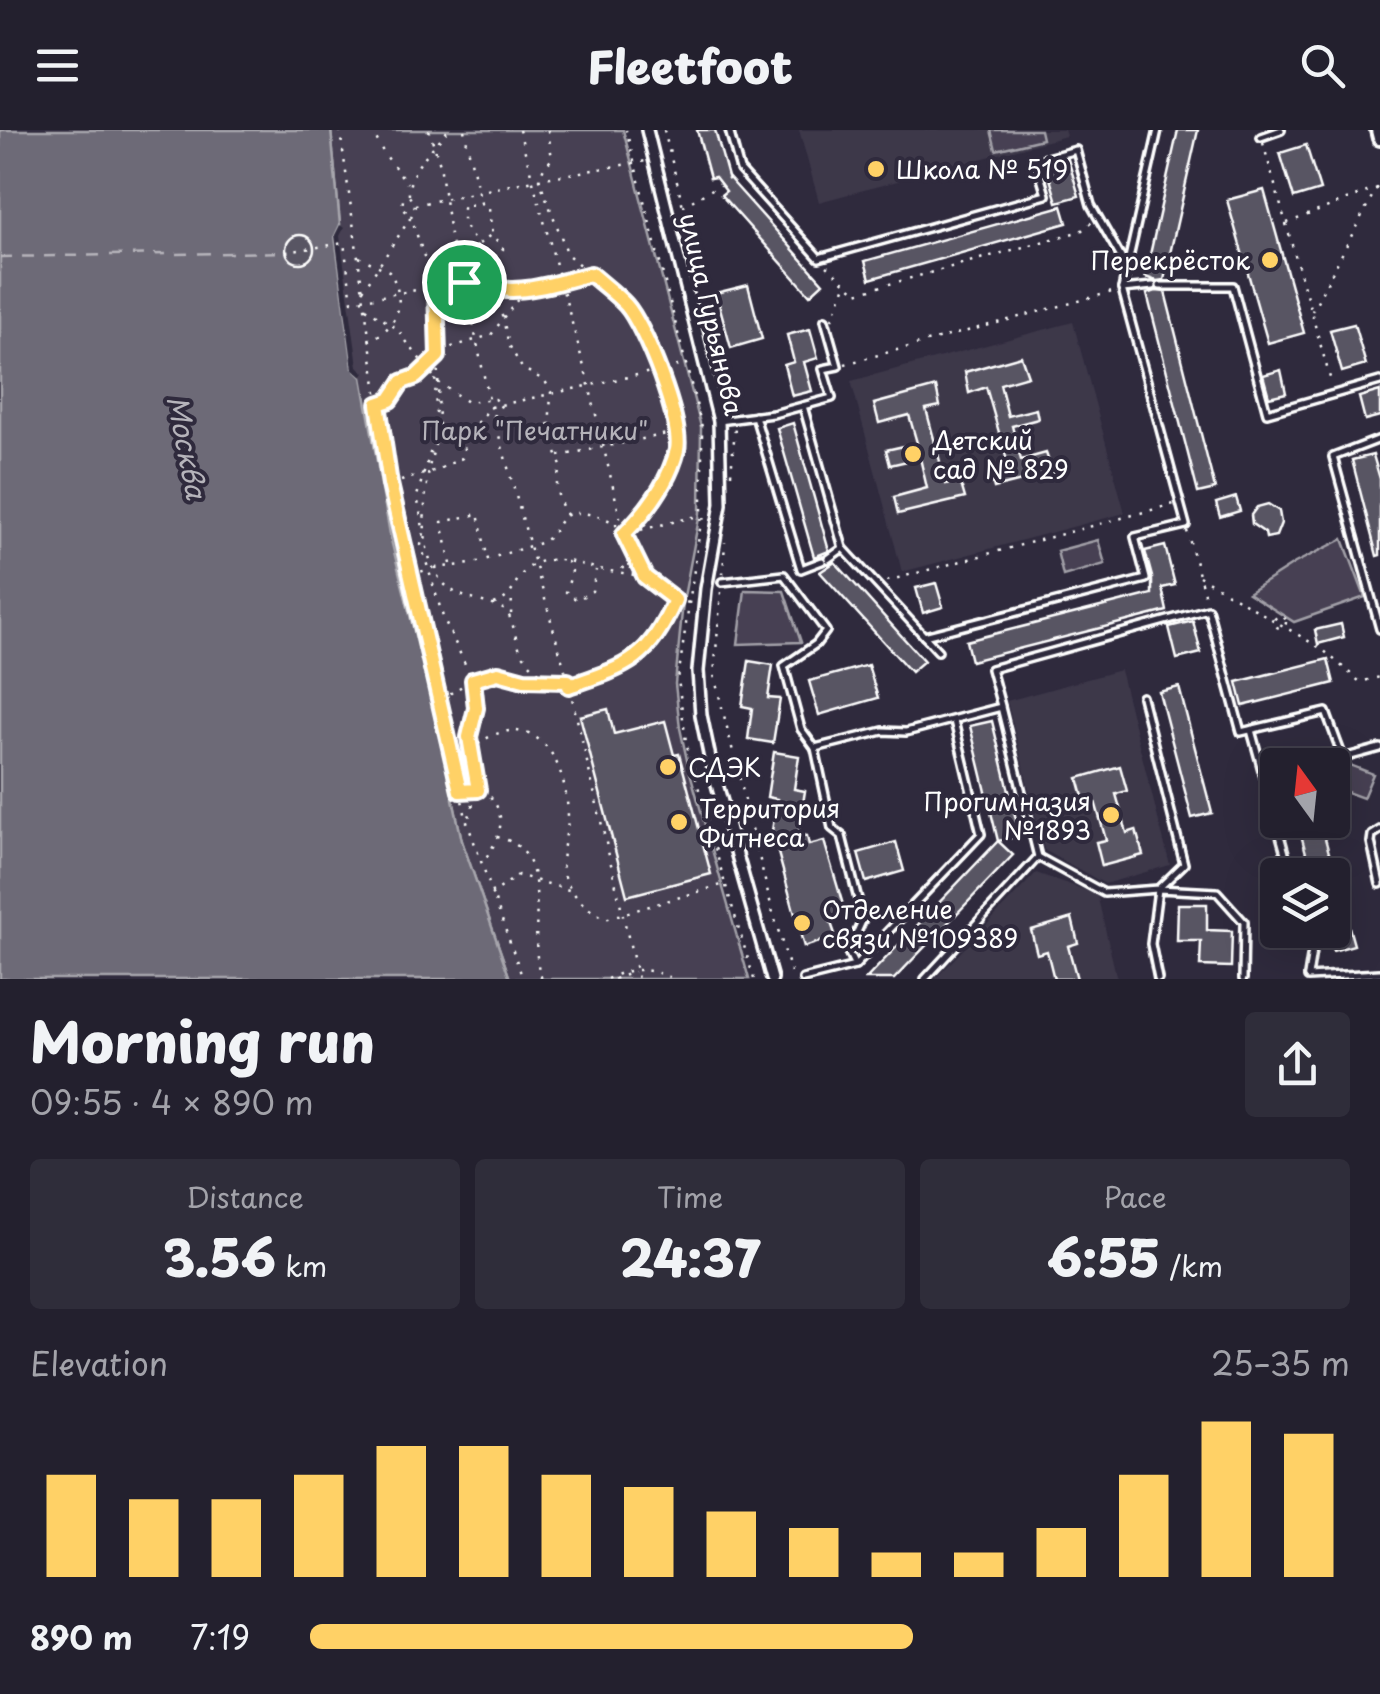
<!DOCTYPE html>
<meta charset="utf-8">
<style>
body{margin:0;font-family:"Playpen Sans",sans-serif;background:#2f2d3a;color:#f1f3f6;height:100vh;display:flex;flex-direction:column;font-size:38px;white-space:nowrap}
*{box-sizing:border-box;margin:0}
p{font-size:32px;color:#a3a3aa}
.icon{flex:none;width:55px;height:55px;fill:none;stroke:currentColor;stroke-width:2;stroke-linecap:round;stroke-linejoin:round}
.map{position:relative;height:849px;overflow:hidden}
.sheet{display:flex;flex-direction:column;background:#23202e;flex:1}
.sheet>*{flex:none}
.needle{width:65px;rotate:345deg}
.controls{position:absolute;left:1260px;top:618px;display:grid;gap:20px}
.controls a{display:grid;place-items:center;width:90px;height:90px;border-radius:10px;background:#23202e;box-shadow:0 10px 40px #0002,0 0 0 2px #403e4a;font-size:50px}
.pin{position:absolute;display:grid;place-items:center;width:85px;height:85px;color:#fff;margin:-42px;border:5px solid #fff;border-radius:50%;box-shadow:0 2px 10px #0007}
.round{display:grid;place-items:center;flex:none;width:105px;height:105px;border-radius:10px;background:#2f2d3a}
.summary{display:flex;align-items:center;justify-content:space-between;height:170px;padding:0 30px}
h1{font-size:55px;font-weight:800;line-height:75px}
.stats{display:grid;grid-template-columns:repeat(3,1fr);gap:15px;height:170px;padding:10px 30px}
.stats div{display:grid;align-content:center;border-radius:10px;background:#2f2d3a;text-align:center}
.stats b{font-size:50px;font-weight:800}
.stats small{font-size:28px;font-weight:400}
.stats p{font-size:28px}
.chart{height:280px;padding:20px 30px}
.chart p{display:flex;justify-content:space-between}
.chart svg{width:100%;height:180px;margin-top:10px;stroke:#ffd166;stroke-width:6}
ul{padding:0 30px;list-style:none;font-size:32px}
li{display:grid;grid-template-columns:160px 120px 1fr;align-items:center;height:75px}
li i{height:25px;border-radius:12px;background:#ffd166}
header{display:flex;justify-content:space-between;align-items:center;height:130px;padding:0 30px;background:#23202e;font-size:45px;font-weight:800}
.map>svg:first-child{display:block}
</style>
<header><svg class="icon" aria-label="menu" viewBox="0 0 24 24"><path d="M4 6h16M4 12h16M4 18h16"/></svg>Fleetfoot<svg class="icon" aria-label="search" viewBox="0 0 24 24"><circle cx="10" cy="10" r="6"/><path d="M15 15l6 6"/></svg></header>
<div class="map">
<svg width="1380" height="849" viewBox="0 0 1380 849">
<rect width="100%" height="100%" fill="#2f2a3d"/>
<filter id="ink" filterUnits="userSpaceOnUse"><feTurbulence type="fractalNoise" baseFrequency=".01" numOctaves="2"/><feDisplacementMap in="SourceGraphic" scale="20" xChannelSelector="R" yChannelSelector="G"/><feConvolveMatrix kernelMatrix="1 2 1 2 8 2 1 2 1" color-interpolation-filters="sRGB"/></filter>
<g filter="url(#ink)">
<g fill="#3c3749">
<polygon points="799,0 1064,0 1066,6 819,72"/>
<polygon points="1073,192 1125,383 902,442 851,251"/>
<polygon points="1120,540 1170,735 1105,754 1044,720 1007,571"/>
<polygon points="1036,743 1097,764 1117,849 935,849"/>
</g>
<g fill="#464152" stroke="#a2a0a8" stroke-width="2.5">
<polygon points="331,0 623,0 701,297 700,383 683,472 675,554 680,598 689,639 749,849 510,849 462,711 434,580 391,410 353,239 335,105 340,94"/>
<polygon points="991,0 1040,0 1042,9 996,20"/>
<polygon points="1343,409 1365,467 1294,492 1248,463 1295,433"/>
<polygon points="1098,410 1105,434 1063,446 1057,421"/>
<polygon points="745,460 784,461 801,512 738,514"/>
<polygon points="1342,632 1373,644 1363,668 1333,657"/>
</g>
<polygon fill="#6d6a77" stroke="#a7a6ad" stroke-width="2.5" points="0,0 331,0 340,95 335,106 353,238 362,247 391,410 434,580 462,711 510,849 0,849"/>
<polygon fill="#2f2a3d" points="340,95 344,98 340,106 358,236 365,243 362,247 353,239 335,105"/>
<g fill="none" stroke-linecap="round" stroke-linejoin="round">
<polyline stroke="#b6b4bb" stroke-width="2.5" stroke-dasharray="12 10" stroke-linecap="butt" points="0,127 286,122"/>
</g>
<g fill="#595564" stroke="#fff" stroke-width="2.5">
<polygon points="697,0 715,0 728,47 823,153 810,165 721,65 726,61 715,47 710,48"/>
<polygon points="1178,0 1198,0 1164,150 1157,151 1145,147"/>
<polygon points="1306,15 1320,60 1294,68 1280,23"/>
<polygon points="1068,29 1079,66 1057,72 1046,35"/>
<polygon points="1264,60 1304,203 1268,213 1227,70"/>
<polygon points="1062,76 1067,93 870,149 865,131"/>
<circle cx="300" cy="119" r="14"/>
<polygon points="748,155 762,209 731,218 716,163"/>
<polygon points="1156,161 1165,162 1215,359 1198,363 1147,164"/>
<polygon points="1354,194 1366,235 1342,242 1330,200"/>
<polygon points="810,199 818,228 804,232 812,261 792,266 784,235 794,232 787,205"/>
<polygon points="1021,226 1028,246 1000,254 1008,286 1036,279 1038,289 1012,296 1021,330 1046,323 1053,343 994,358 989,339 1008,334 986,257 969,263 965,242"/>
<polygon points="1281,240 1286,263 1269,267 1263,245"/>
<polygon points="936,257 940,276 926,279 946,354 960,351 965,368 898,384 894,367 927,358 920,328 890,335 886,320 917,313 909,285 879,293 874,274"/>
<polygon points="1380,261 1380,286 1365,290 1359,267"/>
<polygon points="793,293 829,421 814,427 777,298"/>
<polygon points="1373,325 1380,349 1380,425 1377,426 1352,330"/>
<polygon points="1236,367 1240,381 1220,387 1216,373"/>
<polygon points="1268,374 1279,381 1281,393 1276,406 1266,408 1265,403 1252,394 1251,385 1257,377"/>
<polygon points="1165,416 1175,455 1162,458 1167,481 971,531 966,511 1152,464 1152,447 1145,421"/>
<polygon points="835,432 924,531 911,542 820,442"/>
<polygon points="936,453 943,477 923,483 916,458"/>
<polygon points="1193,491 1201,523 1177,529 1169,497"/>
<polygon points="1341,494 1344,507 1318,514 1315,500"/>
<polygon points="1328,529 1334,553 1243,576 1237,552"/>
<polygon points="749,531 773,535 768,568 780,569 773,613 748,609 752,578 742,576"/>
<polygon points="868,535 878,568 819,585 809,551"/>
<polygon points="1179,557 1212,683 1192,688 1159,562"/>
<polygon points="608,579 614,604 665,591 674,625 679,624 711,744 627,766 580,586"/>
<polygon points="992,591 1020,706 998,711 970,596"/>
<polygon points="1300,619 1305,635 1282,635 1279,624"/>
<polygon points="774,622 799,626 794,659 805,661 798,705 807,706 809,715 824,711 846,785 830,790 836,807 804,817 772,701 777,669 767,667"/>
<polygon points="1120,636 1127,661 1116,664 1127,703 1136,700 1143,725 1102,736 1096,712 1106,710 1094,668 1084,670 1078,648"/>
<polygon points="1297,690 1320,690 1335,745 1312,745"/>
<polygon points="998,711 1013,725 894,849 866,849"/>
<polygon points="896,712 904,741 866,752 858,723"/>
<polygon points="1332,747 1335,747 1354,815 1333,821 1327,800 1332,800"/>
<polygon points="1178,774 1207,774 1207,800 1232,801 1231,837 1200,836 1201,811 1177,811"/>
<polygon points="1072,788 1078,813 1068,816 1077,849 1054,849 1047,821 1037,824 1031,800"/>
</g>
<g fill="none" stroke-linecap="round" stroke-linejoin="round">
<g stroke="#fff" stroke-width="12">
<g id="lane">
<polyline points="729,0 740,40 819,128 1046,65 1036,31 1076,20 1091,75 1127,138"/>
<polyline points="1261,7 1281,0"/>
<polyline points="1160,156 1233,156 1267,283 1380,251"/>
<polyline points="1122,159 1153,156"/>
<polyline points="803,276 843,418 938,521"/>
<polyline points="755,286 801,439 822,431"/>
<polyline points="719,291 773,284 832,268 823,239 838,236 825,190"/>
<polyline points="1380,309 1333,327 1380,499"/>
<polyline points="828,429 843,418"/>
<polyline points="722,452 784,445 826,501 816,514 784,536 801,599 815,618"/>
<polyline points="924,506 1146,449 1135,407 1186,395 1122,159 1158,0"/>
<polyline points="1001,576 991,539 1208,479 1241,602 1326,582 1343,628 1380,618"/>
<polyline points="1251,600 1291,745"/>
<polyline points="1380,700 1372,705 1371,712 1380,754"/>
<polyline points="1038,727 1104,763 1158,759 1184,734 1142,567"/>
<polyline points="1306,800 1312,821 1308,846"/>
<polyline points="855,836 848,822 863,789 842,706 832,698 815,618 883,601 906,602 1001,577 1038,727 925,849"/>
<polyline points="1308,847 1380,843"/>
<polyline points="803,849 855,836 981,704 954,591"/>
<polyline points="1158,849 1151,814 1158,759 1217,762 1244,792 1243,849"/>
</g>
</g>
<g stroke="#fff" stroke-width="16">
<polyline id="street" points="647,0 719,291 721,374 706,459 698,541 701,585 711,633 772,849"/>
</g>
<g stroke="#fff" stroke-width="20">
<polyline id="secondary" points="1378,0 1380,8"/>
</g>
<g stroke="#fff" stroke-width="2.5" stroke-dasharray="2.5 8" stroke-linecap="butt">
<polyline points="340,0 390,354 467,692 523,849"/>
<polyline points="372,0 383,22 407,53"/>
<polyline points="429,0 440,34 451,112 464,151 489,270 568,551 638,849"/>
<polyline points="464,0 481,73 463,76 463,93 477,115 471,131 475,150"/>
<polyline points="519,0 589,255 624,404 645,447 675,470 695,474"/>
<polyline points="548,0 552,29 544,37 539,49 568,125 627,176 637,192 653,223 677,297 678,317 671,337 656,366 629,399"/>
<polyline points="664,0 734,280"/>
<polyline points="1263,13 1332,255"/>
<polyline points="727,50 734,44"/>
<path d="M 409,65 C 407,40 433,19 448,0"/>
<polyline points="415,75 411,87 434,157 436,303 417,366 424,403 421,415 443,487 473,551 476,577 469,607 477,660 468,691"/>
<polyline points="683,76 721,54"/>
<polyline points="1287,93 1380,57"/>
<polyline points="479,114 492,104"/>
<polyline points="286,122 344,113 352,171 476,150 482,155 522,161"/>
<path d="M 359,127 L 389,141 C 407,169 400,197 368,211"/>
<polyline points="827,136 857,163 1081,101 1092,92"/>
<polyline points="363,160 411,87 402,77 403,70 409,66 415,75 539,49 646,31"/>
<polyline points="366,178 396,198 433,246"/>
<polyline points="1312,181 1376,59"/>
<polyline points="832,189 846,155"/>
<polyline points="845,234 1112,162"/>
<polyline points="438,252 467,272 495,269 502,274 494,286"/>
<path d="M 379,274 L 390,269 L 402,252 L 416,247 L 435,227 L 452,217 L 491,205 L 503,189 C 496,168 491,152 492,130 L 503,119 L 492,104 L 489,79 L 481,73"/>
<polyline points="432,326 439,299 436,157"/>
<polyline points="559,326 677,302"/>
<path d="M 430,333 C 424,371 415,437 453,461 C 469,471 488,471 505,480 C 514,490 514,506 520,519 C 526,531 538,541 548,551 L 566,551"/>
<polyline points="731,344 735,298"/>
<polyline points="391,354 437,340 462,328 467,304 491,277 687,234"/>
<path d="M 567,385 C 556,367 554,356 561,336 L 549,304 L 551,262 L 545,251 L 522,238 L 509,215 L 503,189 L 524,161 L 590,144"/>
<polyline points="1187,401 1206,471"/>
<polyline points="628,403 627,393 619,392 616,395 622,404 624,404 693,387 708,389"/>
<polyline points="567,431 572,441 566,462 577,470 592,461 596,440"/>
<polyline points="451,434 442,392 478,384 487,426"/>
<path d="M 435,438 L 471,434 L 540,413 C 553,407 554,400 562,389 C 573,376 604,387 617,394"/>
<polyline points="622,439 632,425"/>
<polyline points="411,444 427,440"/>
<polyline points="723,444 725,412"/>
<polyline points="1199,446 1322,519 1360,552 1380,547"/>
<polyline points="887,451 1174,374"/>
<polyline points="721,462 714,545 773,783 793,849"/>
<path d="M 494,474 C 518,465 510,454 526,440 C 545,422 573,432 595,438 C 611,442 628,443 644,447"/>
<polyline points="511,484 512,467"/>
<circle cx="1280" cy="492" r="6"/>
<path d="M 569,555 C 628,536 648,531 675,472"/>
<path d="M 441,569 C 457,560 477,544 496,543 C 510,543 530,550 546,551"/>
<path d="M 470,621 C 485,607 505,596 526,603 C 558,613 568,659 568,689 C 567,707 559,726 564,744 C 571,765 585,778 605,789 L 725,754 L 686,612 L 678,549 L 702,385 L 702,297 L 626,0"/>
<path d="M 461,661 L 469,659 L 487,663 C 510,687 500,709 482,733"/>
<path d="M 497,707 C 560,720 524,807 542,849"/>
<polyline points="726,756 754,849"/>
<polyline points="491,765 518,745 572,761"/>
<path d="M 607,849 C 632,836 649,838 674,849"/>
<polyline points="614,849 634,842"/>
</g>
<use href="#lane" stroke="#2f2a3d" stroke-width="5"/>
<use href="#street" stroke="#2f2a3d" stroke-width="9"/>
<use href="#secondary" stroke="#2f2a3d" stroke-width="12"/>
</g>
</g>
<g fill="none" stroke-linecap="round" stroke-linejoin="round" filter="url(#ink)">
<g stroke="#fff" stroke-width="20">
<path id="route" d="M 591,144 C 602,154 616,164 626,175 C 645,196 683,293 677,320 C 669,352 646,382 624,404 L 645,447 L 675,470 C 648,531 628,536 569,556 L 568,551 L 524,550 L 498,543 L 473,550 L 476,578 L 469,607 L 478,660 L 460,661 L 390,354 L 378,274 L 390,270 L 402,252 L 416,247 L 438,226 L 436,157 L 476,150 C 507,172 557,152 591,144 Z"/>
</g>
<use href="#route" stroke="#ffd166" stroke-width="12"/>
</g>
<g fill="#ffd166" stroke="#2f2a3d" stroke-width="4">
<circle cx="876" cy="39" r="10"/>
<circle cx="1270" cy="130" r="10"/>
<circle cx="913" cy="324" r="10"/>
<circle cx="668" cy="637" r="10"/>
<circle cx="1111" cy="685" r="10"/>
<circle cx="679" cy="692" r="10"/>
<circle cx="802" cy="793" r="10"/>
</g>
<g text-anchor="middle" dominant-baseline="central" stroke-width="8" stroke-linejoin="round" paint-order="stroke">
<g font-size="25" fill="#fff" stroke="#2f2a3d" text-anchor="start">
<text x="896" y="39">Школа № 519</text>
<text x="1250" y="130" text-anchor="end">Перекрёсток</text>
<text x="933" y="310">Детский<tspan x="933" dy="29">сад № 829</tspan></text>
<text x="688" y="637">СДЭК</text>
<text x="1091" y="671" text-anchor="end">Прогимназия<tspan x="1091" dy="29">№1893</tspan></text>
<text x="699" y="678">Территория<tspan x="699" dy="29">Фитнеса</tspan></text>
<text x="822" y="779">Отделение<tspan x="822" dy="29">связи №109389</tspan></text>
</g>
<g font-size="25" fill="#fff" stroke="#2f2a3d">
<text transform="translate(712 184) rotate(77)">улица Гурьянова</text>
</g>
<g font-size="25" fill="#b5b3ba" stroke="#2f2a3d">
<text x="535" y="300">Парк "Печатники"</text>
</g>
<g font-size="28" font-style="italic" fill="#b6b4bb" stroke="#2f2a3d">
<text transform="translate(188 317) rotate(79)">Москва</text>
</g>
</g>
</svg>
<div class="controls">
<a><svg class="needle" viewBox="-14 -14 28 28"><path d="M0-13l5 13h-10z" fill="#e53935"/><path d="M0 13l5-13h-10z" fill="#a3a3aa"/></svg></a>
<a><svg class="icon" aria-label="layers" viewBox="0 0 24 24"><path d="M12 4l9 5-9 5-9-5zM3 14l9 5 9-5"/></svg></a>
</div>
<div class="pin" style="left:464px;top:152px;background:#1e9e55"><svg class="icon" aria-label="arrive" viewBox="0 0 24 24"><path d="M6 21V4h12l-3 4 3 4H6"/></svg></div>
</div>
<section class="sheet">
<div class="summary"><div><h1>Morning run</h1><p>09:55 · 4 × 890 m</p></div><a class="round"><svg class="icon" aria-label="share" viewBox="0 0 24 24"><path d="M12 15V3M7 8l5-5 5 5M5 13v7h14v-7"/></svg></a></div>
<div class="stats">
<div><p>Distance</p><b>3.56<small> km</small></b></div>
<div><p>Time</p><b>24:37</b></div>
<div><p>Pace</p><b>6:55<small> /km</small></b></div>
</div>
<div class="chart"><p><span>Elevation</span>25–35 m</p>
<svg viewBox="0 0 160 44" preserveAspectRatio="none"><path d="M5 44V19M15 44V25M25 44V25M35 44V19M45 44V12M55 44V12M65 44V19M75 44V22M85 44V28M95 44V32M105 44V38M115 44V38M125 44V32M135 44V19M145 44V6M155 44V9"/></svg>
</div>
<ul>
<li><b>890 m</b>7:19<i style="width:58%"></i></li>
</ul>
</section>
